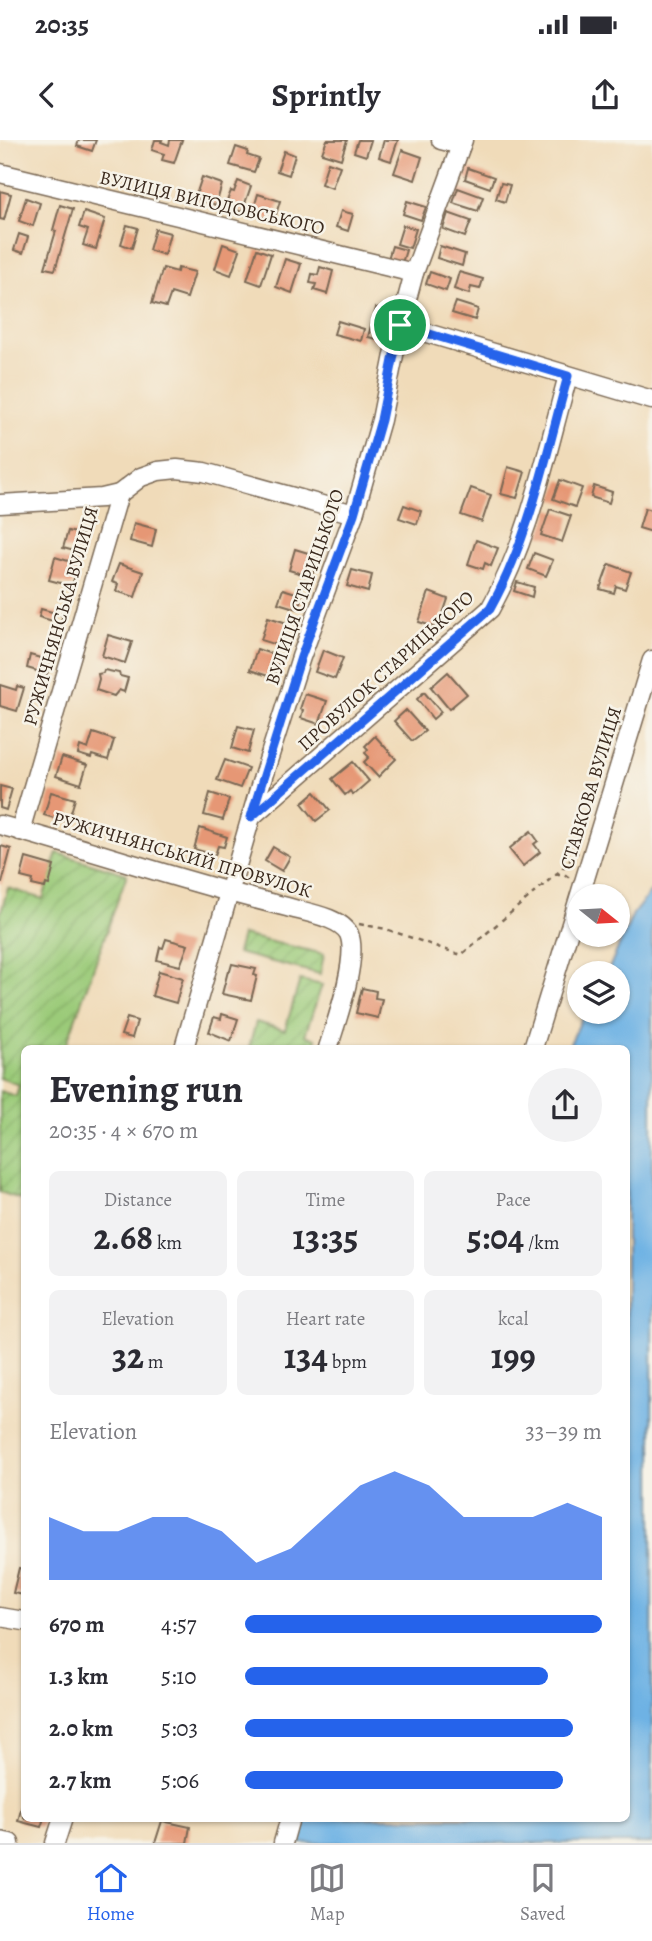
<!DOCTYPE html>
<meta charset="utf-8">
<style>
body{margin:0;font-family:Alegreya,serif;background:#f2f2f3;color:#2b2b33;height:100vh;display:flex;flex-direction:column;font-size:26px;white-space:nowrap}
*{box-sizing:border-box;margin:0}
p{font-size:23px;color:#7c7c81}
.icon{flex:none;width:38px;height:38px;fill:none;stroke:currentColor;stroke-width:2;stroke-linecap:round;stroke-linejoin:round}
.map{position:relative;flex:1;overflow:hidden}
.sheet{position:absolute;left:21px;top:905px;width:609px;height:777px;display:flex;flex-direction:column;background:#fff;border-radius:10px;box-shadow:0 2px 5px #0004}
.sheet>*{flex:none}
.needle{width:46px;rotate:108deg}
.buttons{position:absolute;left:567px;top:744px;display:grid;gap:14px}
.buttons a{display:grid;place-items:center;width:63px;height:63px;border-radius:50%;background:#fff;box-shadow:0 2px 5px #0004;font-size:35px}
.pin{position:absolute;display:grid;place-items:center;width:60px;height:60px;color:#fff;margin:-30px;border:4px solid #fff;border-radius:50%;box-shadow:0 2px 7px #0007}
.round{display:grid;place-items:center;flex:none;width:74px;height:74px;border-radius:37px;background:#f2f2f3}
.summary{display:flex;align-items:center;justify-content:space-between;height:119px;padding:0 28px}
h1{font-size:38px;font-weight:600;line-height:52px}
.stats{display:grid;grid-template-columns:repeat(3,1fr);gap:10px;height:119px;padding:7px 28px}
.stats div{display:grid;align-content:center;border-radius:10px;background:#f2f2f3;text-align:center}
.stats b{font-size:35px;font-weight:600}
.stats small{font-size:19px;font-weight:400}
.stats p{font-size:19px}
.chart{height:196px;padding:14px 28px}
.chart p{display:flex;justify-content:space-between}
.chart svg{width:100%;height:126px;margin-top:7px;fill:#2563eb;opacity:.7}
ul{padding:0 28px;list-style:none;font-size:23px}
li{display:grid;grid-template-columns:112px 84px 1fr;align-items:center;height:52px}
li i{height:18px;border-radius:9px;background:#2563eb}
.status{display:flex;justify-content:space-between;align-items:center;height:49px;padding:0 35px;background:#fff;direction:ltr}
.status svg{height:19px;fill:currentColor}
header{display:flex;justify-content:space-between;align-items:center;height:91px;padding:0 28px;background:#fff;font-size:32px;font-weight:600}
.tabs{display:flex;justify-content:space-around;align-items:center;height:98px;border-top:2px solid #e1e1e2;background:#fff;font-size:19px;color:#7c7c81}
.tabs a{display:grid;justify-items:center;gap:4px}
.tabs .selected{color:#2563eb}
.map>svg:first-child{display:block}
</style>
<div class="status"><b>20:35</b><svg viewBox="0 0 49 12"><path d="M0 12V9h3v3zM5 12V6h3v6zM10 12V3h3v9zM15 12V0h3v12zM26 1h20v11H26zM47 4h2v5h-2z"/></svg></div>
<header><svg class="icon" aria-label="back" viewBox="0 0 24 24"><path d="M15 5l-7 7 7 7"/></svg>Sprintly<svg class="icon" aria-label="share" viewBox="0 0 24 24"><path d="M12 15V3M7 8l5-5 5 5M5 13v7h14v-7"/></svg></header>
<div class="map">
<svg width="652" height="1703" viewBox="0 0 652 1703">
<defs>
<pattern id="garden-furrows" width="10" height="10" patternUnits="userSpaceOnUse" patternTransform="scale(1.75)"><rect width="10" height="10" fill="#9bcb79"/><path d="M-1 1l2-2M0 10L10 0M9 11l2-2" fill="none" stroke="#86ae68"/></pattern>
</defs>
<rect width="100%" height="100%" fill="#f7f3e8"/>
<filter id="ink" filterUnits="userSpaceOnUse"><feTurbulence type="fractalNoise" baseFrequency=".0143" numOctaves="2"/><feDisplacementMap in="SourceGraphic" scale="14" xChannelSelector="R" yChannelSelector="G"/><feConvolveMatrix kernelMatrix="1 2 1 2 8 2 1 2 1" color-interpolation-filters="sRGB"/></filter>
<filter id="wash" filterUnits="userSpaceOnUse"><feTurbulence type="fractalNoise" baseFrequency=".00686" numOctaves="4" result="noise"/><feDisplacementMap in="SourceGraphic" scale="28" xChannelSelector="R" yChannelSelector="G"/><feGaussianBlur stdDeviation="1.57" result="paint"/><feColorMatrix in="noise" values="0 0 0 0 0 0 0 0 0 0 0 0 0 0 0 0 0 1.4 0 .05"/><feComposite in="paint" operator="in"/></filter>
<g filter="url(#wash)">
<rect width="100%" height="100%" fill="#f0dbb9"/>
<g fill="url(#garden-furrows)" stroke="#6b7a4c" stroke-width="2">
<polygon points="57,713 127,734 65,908 24,908 23,1060 0,1052 0,951 16,956 19,945 0,938 0,775 8,748 43,759"/>
<polygon points="242,795 324,814 320,834 237,813"/>
<polygon points="300,840 322,845 305,895 316,899 313,908 249,908 256,882 285,890"/>
</g>
<polygon fill="#6eb2e4" stroke="#546e81" stroke-width="2" points="652,750 652,1703 297,1703 304,1678 626,1678 626,908 568,908 585,872 618,872 618,833 607,833 633,774"/>
<g id="blocks">
<g fill="#e69774">
<polygon points="79,0 96,0 92,11 77,6"/>
<polygon points="155,0 162,0 161,2 169,5 170,0 182,0 174,23 162,20 164,14 152,10"/>
<polygon points="327,0 347,0 341,19 322,13"/>
<polygon points="358,0 371,0 366,16 354,12"/>
<polygon points="384,0 398,0 391,21 379,17"/>
<polygon points="236,7 248,11 247,15 259,19 254,32 230,25"/>
<polygon points="402,10 422,17 415,40 394,33"/>
<polygon points="284,11 295,15 289,35 277,31"/>
<polygon points="328,22 340,26 332,48 321,44"/>
<polygon points="468,28 494,37 490,48 465,39"/>
<polygon points="202,37 222,44 216,65 195,58"/>
<polygon points="238,41 251,46 242,72 225,66 231,51 234,52"/>
<polygon points="501,43 510,45 505,62 496,59"/>
<polygon points="458,48 483,57 478,71 453,63"/>
<polygon points="0,51 11,54 4,80 0,79"/>
<polygon points="258,54 280,61 274,81 252,74"/>
<polygon points="26,58 40,63 33,86 19,81"/>
<polygon points="407,61 426,67 421,80 403,74"/>
<polygon points="60,65 73,69 55,130 45,128 56,91 53,90"/>
<polygon points="341,71 353,74 348,91 336,87"/>
<polygon points="84,72 105,79 96,109 83,105 88,90 79,87"/>
<polygon points="448,73 471,81 465,97 443,89"/>
<polygon points="127,85 138,88 132,108 121,104"/>
<polygon points="403,85 416,89 410,108 397,104"/>
<polygon points="155,89 170,93 164,115 149,110"/>
<polygon points="19,94 28,97 23,113 14,110"/>
<polygon points="223,104 240,110 231,135 215,129"/>
<polygon points="392,106 406,110 402,123 388,119"/>
<polygon points="440,106 465,114 462,126 437,118"/>
<polygon points="257,109 271,114 261,145 247,140"/>
<polygon points="285,119 301,124 292,153 276,147"/>
<polygon points="320,127 333,131 327,154 314,150 316,144 310,143 312,134 318,135"/>
<polygon points="163,128 177,132 178,128 195,132 187,158 171,153 166,167 152,163"/>
<polygon points="430,132 450,139 446,151 426,144"/>
<polygon points="459,132 483,139 480,149 471,147 469,154 454,149"/>
<polygon points="456,162 478,169 475,180 452,173"/>
<polygon points="376,168 389,172 381,200 368,197"/>
<polygon points="338,181 364,189 361,201 334,194"/>
<polygon points="508,327 525,332 517,358 501,354"/>
<polygon points="560,340 582,348 575,367 553,359"/>
<polygon points="594,346 612,352 609,363 591,357"/>
<polygon points="471,348 491,355 482,382 461,375"/>
<polygon points="404,365 421,371 417,384 399,378"/>
<polygon points="645,368 652,370 652,392 639,388"/>
<polygon points="550,369 571,376 562,402 541,395"/>
<polygon points="134,383 156,389 152,407 130,401"/>
<polygon points="68,391 87,396 82,413 63,408"/>
<polygon points="476,400 498,408 491,426 485,423 483,429 468,424"/>
<polygon points="295,409 318,416 312,437 289,430"/>
<polygon points="534,413 553,420 546,436 528,429"/>
<polygon points="55,417 78,424 72,446 49,440"/>
<polygon points="119,424 143,432 135,457 116,451 118,444 112,442"/>
<polygon points="609,424 631,432 625,449 616,446 614,453 600,449"/>
<polygon points="352,430 372,435 368,452 347,446"/>
<polygon points="517,442 534,447 532,457 514,451"/>
<polygon points="283,449 302,455 298,469 278,463"/>
<polygon points="429,452 448,459 438,488 419,482"/>
<polygon points="41,469 63,475 60,483 39,477"/>
<polygon points="268,477 287,483 280,506 261,500"/>
<polygon points="108,495 132,502 125,523 102,516"/>
<polygon points="257,509 280,517 274,538 250,530"/>
<polygon points="323,510 343,518 335,539 315,532"/>
<polygon points="30,515 51,521 47,534 27,528"/>
<polygon points="104,530 119,533 120,536 128,538 124,552 119,550 114,556 96,550 99,539 98,534 103,533"/>
<polygon points="448,532 467,554 449,569 431,547"/>
<polygon points="0,545 16,550 17,546 24,548 17,571 0,566"/>
<polygon points="424,552 441,572 433,579 417,559"/>
<polygon points="305,554 327,561 319,584 301,578 303,570 300,569"/>
<polygon points="406,570 425,591 412,601 394,581"/>
<polygon points="238,586 254,590 248,613 232,608"/>
<polygon points="93,593 114,600 108,620 92,615 91,618 78,614 80,606 88,609"/>
<polygon points="375,596 396,619 378,637 364,622 369,617 365,613 368,609 365,606"/>
<polygon points="62,617 87,625 81,644 56,636"/>
<polygon points="225,620 248,628 240,648 217,640"/>
<polygon points="353,622 369,641 353,655 350,651 345,655 332,639"/>
<polygon points="0,646 12,649 6,670 0,668"/>
<polygon points="51,652 75,659 68,682 44,675"/>
<polygon points="315,652 330,670 316,681 302,663"/>
<polygon points="210,653 229,659 223,680 204,675"/>
<polygon points="200,688 227,697 224,707 218,706 215,715 194,709"/>
<polygon points="531,691 538,701 534,704 540,712 523,726 509,709"/>
<polygon points="1,706 11,709 2,743 0,743"/>
<polygon points="273,707 290,717 282,731 265,721"/>
<polygon points="26,718 54,726 49,745 46,744 45,748 32,745 33,740 21,737"/>
<polygon points="166,799 188,805 180,826 157,820 160,807 163,808"/>
<polygon points="232,824 256,829 254,835 257,836 251,860 222,854 228,831 230,831"/>
<polygon points="159,831 183,838 176,863 152,856"/>
<polygon points="362,848 376,851 375,858 382,859 378,878 356,873"/>
<polygon points="222,874 238,879 231,901 209,892 214,877 221,879"/>
<polygon points="127,878 137,881 132,898 121,895"/>
<polygon points="19,1428 24,1429 24,1455 13,1453"/>
<polygon points="24,1658 24,1678 44,1678 41,1687 18,1681"/>
<polygon points="162,1681 190,1687 187,1703 155,1703"/>
</g>
</g>
</g>
<g filter="url(#ink)">
<use href="#blocks" fill-opacity="0" stroke="#7a6854" stroke-width="2"/>
<g fill="none" stroke-linecap="round" stroke-linejoin="round">
<g stroke="#7a6854" stroke-width="21">
<g id="minor">
<polyline points="441,0 461,5"/>
<polyline points="0,33 414,133"/>
<polyline points="400,185 652,260"/>
<polyline points="0,364 102,358 119,354 141,337 158,331 177,329 204,332 354,374"/>
<path d="M 251,677 L 490,469 C 530,398 546,314 568,236"/>
<path d="M 0,685 C 96,711 190,744 287,767 C 303,772 341,777 349,794 C 359,818 336,883 328,908"/>
<polyline points="20,691 119,354"/>
<polyline points="184,908 260,646 301,517 354,374 381,280 400,185 414,133 463,0"/>
<polyline points="533,908 652,520"/>
<polyline points="0,1477 24,1481"/>
<polyline points="0,1701 10,1703"/>
<polyline points="55,1703 63,1678"/>
<polyline points="283,1703 290,1678"/>
</g>
</g>
<g stroke="#7a6854" stroke-width="2.5" stroke-dasharray="5 5" stroke-linecap="butt">
<polyline points="555,734 564,734 571,739"/>
<polyline points="359,784 386,789 461,815 561,730 578,712"/>
</g>
<use href="#minor" stroke="#fff" stroke-width="18"/>
</g>
</g>
<g fill="none" stroke-linecap="round" stroke-linejoin="round" filter="url(#ink)">
<g stroke="#fff" stroke-width="14">
<path id="route" d="M 400,185 L 568,236 C 546,314 530,398 490,469 L 251,677 L 301,517 L 354,374 L 381,280 Z"/>
</g>
<use href="#route" stroke="#2563eb" stroke-width="9"/>
</g>
<g text-anchor="middle" dominant-baseline="central" stroke-width="5" stroke-linejoin="round" paint-order="stroke">
<g font-size="19" fill="#3b2a1e" stroke="#f7f3e8">
<text transform="translate(212 63) rotate(13)">ВУЛИЦЯ ВИГОДОВСЬКОГО</text>
<text transform="translate(305 447) rotate(-71)">ВУЛИЦЯ СТАРИЦЬКОГО</text>
<text transform="translate(61 476) rotate(-74)">РУЖИЧНЯНСЬКА ВУЛИЦЯ</text>
<text transform="translate(386 531) rotate(-42)">ПРОВУЛОК СТАРИЦЬКОГО</text>
<text transform="translate(591 648) rotate(-73)">СТАВКОВА ВУЛИЦЯ</text>
<text transform="translate(182 715) rotate(16)">РУЖИЧНЯНСЬКИЙ ПРОВУЛОК</text>
</g>
</g>
</svg>
<div class="buttons">
<a><svg class="needle" viewBox="-14 -14 28 28"><path d="M0-13l5 13h-10z" fill="#e53935"/><path d="M0 13l5-13h-10z" fill="#7c7c81"/></svg></a>
<a><svg class="icon" aria-label="layers" viewBox="0 0 24 24"><path d="M12 4l9 5-9 5-9-5zM3 14l9 5 9-5"/></svg></a>
</div>
<div class="pin" style="left:400px;top:185px;background:#1e9e55"><svg class="icon" aria-label="arrive" viewBox="0 0 24 24"><path d="M6 21V4h12l-3 4 3 4H6"/></svg></div>
<section class="sheet">
<div class="summary"><div><h1>Evening run</h1><p>20:35 · 4 × 670 m</p></div><a class="round"><svg class="icon" aria-label="share" viewBox="0 0 24 24"><path d="M12 15V3M7 8l5-5 5 5M5 13v7h14v-7"/></svg></a></div>
<div class="stats">
<div><p>Distance</p><b>2.68<small> km</small></b></div>
<div><p>Time</p><b>13:35</b></div>
<div><p>Pace</p><b>5:04<small> /km</small></b></div>
</div>
<div class="stats">
<div><p>Elevation</p><b>32<small> m</small></b></div>
<div><p>Heart rate</p><b>134<small> bpm</small></b></div>
<div><p>kcal</p><b>199</b></div>
</div>
<div class="chart"><p><span>Elevation</span>33–39 m</p>
<svg viewBox="0 0 160 44" preserveAspectRatio="none"><path d="M0 44V22L10 27L20 27L30 22L40 22L50 27L60 38L70 33L80 22L90 11L100 6L110 11L120 22L130 22L140 22L150 17L160 22V44z"/></svg>
</div>
<ul>
<li><b>670 m</b>4:57<i style="width:100%"></i></li>
<li><b>1.3 km</b>5:10<i style="width:85%"></i></li>
<li><b>2.0 km</b>5:03<i style="width:92%"></i></li>
<li><b>2.7 km</b>5:06<i style="width:89%"></i></li>
</ul>
</section>
</div>
<nav class="tabs">
<a class="selected"><svg class="icon" aria-label="home" viewBox="0 0 24 24"><path d="M3 11l9-7 9 7M6 9v11h12V9"/></svg>Home</a>
<a><svg class="icon" aria-label="map" viewBox="0 0 24 24"><path d="M3 6l6-2 6 2 6-2v14l-6 2-6-2-6 2zM9 4v14M15 6v14"/></svg>Map</a>
<a><svg class="icon" aria-label="saved" viewBox="0 0 24 24"><path d="M7 4h10v16l-5-4-5 4z"/></svg>Saved</a>
</nav>
